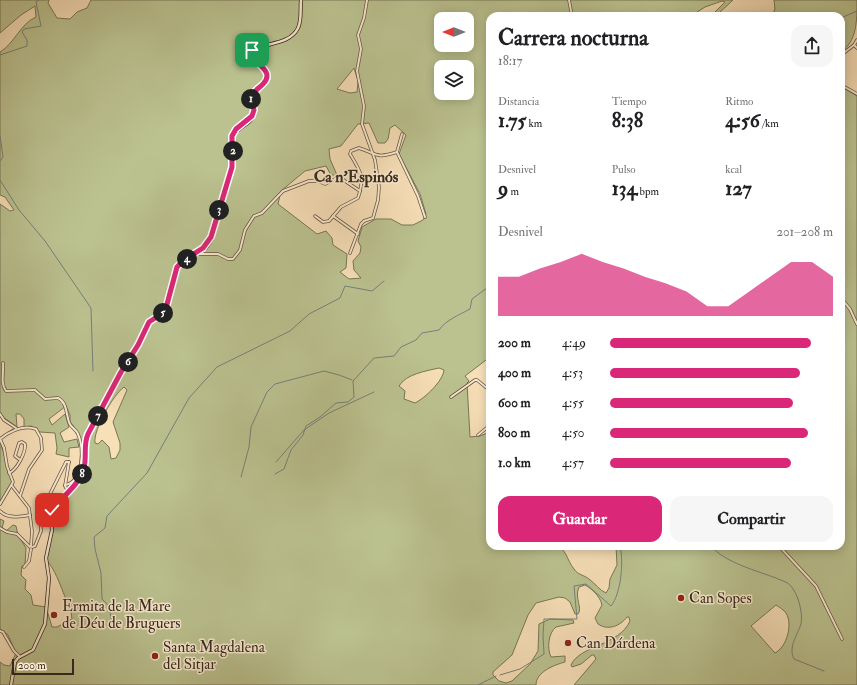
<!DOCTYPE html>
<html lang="es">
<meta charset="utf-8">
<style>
body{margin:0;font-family:"IM FELL Double Pica",serif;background:#f6f6f6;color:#202124;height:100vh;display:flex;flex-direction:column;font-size:15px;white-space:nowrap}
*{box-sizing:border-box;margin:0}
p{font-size:13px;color:#757577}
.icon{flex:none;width:22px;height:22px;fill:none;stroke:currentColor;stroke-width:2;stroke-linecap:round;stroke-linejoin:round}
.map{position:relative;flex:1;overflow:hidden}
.side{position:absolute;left:486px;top:12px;width:359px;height:538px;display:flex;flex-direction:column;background:#fff;border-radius:12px;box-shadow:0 2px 10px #0003}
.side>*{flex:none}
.needle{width:26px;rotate:270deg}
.tools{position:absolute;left:434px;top:12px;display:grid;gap:8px}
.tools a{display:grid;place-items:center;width:40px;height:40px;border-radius:8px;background:#fff;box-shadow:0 2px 10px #0003;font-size:20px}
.scale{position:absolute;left:12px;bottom:10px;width:62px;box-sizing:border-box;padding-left:4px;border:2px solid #352a1c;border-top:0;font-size:11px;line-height:14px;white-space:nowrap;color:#352a1c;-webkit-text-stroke:3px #faead1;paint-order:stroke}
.pin{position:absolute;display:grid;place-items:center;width:34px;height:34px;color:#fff;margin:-17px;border-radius:8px;box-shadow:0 2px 6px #0006}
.km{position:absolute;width:20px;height:20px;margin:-10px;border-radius:50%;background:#222;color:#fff;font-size:11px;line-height:20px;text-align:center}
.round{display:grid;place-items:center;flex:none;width:42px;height:42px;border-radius:12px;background:#f6f6f6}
.summary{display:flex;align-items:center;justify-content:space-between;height:68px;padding:0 12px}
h1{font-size:22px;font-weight:700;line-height:30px}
.metrics{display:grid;grid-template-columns:repeat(3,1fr);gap:6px;height:68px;padding:4px 12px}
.metrics div{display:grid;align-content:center}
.metrics b{font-size:20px;font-weight:700}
.metrics small{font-size:11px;font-weight:400}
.metrics p{font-size:11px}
.chart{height:112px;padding:8px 12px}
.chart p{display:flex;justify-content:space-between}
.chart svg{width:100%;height:72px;margin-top:4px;fill:#db2777;opacity:.7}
.cta{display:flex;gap:8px;margin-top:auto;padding:8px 12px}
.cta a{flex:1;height:46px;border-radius:12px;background:#db2777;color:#fff;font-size:16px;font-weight:700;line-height:46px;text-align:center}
.cta a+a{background:#f6f6f6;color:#202124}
ul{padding:0 12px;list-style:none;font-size:13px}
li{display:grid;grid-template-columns:64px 48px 1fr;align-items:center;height:30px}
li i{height:10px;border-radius:5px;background:#db2777}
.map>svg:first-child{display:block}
</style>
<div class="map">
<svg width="857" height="685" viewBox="0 0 857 685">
<rect width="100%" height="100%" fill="#f7dfb8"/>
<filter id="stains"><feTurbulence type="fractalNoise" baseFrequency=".005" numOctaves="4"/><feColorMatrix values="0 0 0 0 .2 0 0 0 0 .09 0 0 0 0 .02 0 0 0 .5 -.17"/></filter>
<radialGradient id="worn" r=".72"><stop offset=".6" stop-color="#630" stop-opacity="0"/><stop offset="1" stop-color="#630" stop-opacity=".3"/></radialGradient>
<g fill="#bbc290" stroke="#787656" fill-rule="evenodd">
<path d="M 0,0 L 49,0 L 48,3 L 57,18 L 70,19 L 77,12 L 87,8 L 91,0 L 733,0 L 719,13 L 720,16 L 711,16 L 725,2 L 722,1 L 705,7 L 691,16 L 490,16 L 490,357 L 465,376 L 469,381 L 467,383 L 470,437 L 480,436 L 490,432 L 490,546 L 559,546 C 568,554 567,560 574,569 C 578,575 584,575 589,579 C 596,584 599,590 606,593 L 609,588 L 610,579 L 617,565 L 616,546 L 841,546 L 841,86 L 857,96 L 857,685 L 574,685 L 596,659 L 594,655 L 592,655 L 581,664 L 572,667 L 571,665 C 580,645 619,646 630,621 L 629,617 L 627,617 C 620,626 608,631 598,624 L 595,618 L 602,605 C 600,596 592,589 585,585 L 579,587 C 574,598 583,608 578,614 L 575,614 L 570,602 L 565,598 L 559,597 L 536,603 L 528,615 L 512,655 L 493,672 L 493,675 L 499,681 L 506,683 L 512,681 L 530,664 L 538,651 L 539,624 L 550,619 L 573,620 L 574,623 L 556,627 C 548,633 547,649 551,657 L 565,656 L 565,662 C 554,665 536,672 536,685 L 0,685 L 0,662 L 4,665 L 10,666 L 16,653 L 8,635 L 0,629 L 0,519 L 4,521 L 2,528 L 6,531 L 13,525 L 16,526 L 18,535 L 26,548 L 25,565 L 22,566 L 21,575 L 26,580 L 25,589 L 31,595 L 33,605 L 46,607 L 52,627 L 57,627 L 72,619 L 71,612 C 66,602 55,565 46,561 C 47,551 51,539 51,528 C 51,522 47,517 51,510 C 63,485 86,486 82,452 C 81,436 79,433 70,422 L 70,415 L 66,406 L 49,419 L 52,425 L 65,414 L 69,427 L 60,433 L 64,442 L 77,439 L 79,447 L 69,448 L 69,457 L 56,454 L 57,448 L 55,433 L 40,432 L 31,426 L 24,427 L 24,419 L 20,414 L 16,414 L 17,427 L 0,415 L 0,204 L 10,211 L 14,210 L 5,197 L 0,195 L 0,52 C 15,43 20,24 36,17 L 35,6 L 21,15 L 0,33 ZM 441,19 L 467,19 L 467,45 L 441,45 ZM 441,67 L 467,67 L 467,93 L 441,93 ZM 354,68 L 358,81 L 357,92 L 350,93 L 337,89 ZM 369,123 L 378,143 L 385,143 L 388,139 L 390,128 L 395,125 L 406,135 L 399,154 L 420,194 L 426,214 L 423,220 L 413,225 L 402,225 L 391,219 L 376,219 L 362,227 L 358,241 L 361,247 L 360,253 L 353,261 L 354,270 L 361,278 L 349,279 L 340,272 L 346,268 L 347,254 L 333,245 L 332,238 L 326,231 L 317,234 L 278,204 L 281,191 L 305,171 L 326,166 L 331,175 L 337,175 L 330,159 L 329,149 L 341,146 L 358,124 ZM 439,368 L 444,370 C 443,381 425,398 415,403 L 404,399 L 405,391 L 399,386 C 406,374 426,371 439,368 ZM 124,387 L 127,390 L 113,422 L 120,443 L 120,450 L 116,458 L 111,459 L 109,447 L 102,440 L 98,444 L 95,443 C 93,430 113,395 124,387 ZM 776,605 C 779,607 784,610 786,613 C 793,624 787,647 775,653 L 751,626 Z"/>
<path d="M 774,0 L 857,0 C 857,21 857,41 841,52 L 841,16 L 772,16 L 775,9 Z"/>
<polygon points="0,441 12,482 0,502"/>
</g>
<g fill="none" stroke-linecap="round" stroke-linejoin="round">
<g stroke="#76807b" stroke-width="1">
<polyline points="841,18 857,11"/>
<polyline points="0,55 27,46 27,40 22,32 24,29 41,26 36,2 39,0"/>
<polyline points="0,136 3,157 0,161"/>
<polyline points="0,180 19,210 45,241 91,308 93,371"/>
<polyline points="276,462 304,430 329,413 374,392"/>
<path d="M 275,474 L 284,469 L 291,450 L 303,435 L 306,426 L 320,417 L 336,403 L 348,402 L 354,397 L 353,381 L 374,358 L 394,356 L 401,347 L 416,340 L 422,333 L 439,330 C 446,320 459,315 470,309 L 472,299 L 487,288 L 490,284"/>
<polyline points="241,477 249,447 251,427 267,392 275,384 324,371 339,375 352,380"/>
<path d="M 711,546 C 724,562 757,571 776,578 C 784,582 788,581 793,589 C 799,597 803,615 801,624 C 797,636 788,647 794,659 L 824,671"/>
<polyline points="112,623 109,606 102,599 101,573 95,549 94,537 105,528 107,516 147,473 189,398 217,367 290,331 309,314 340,298 345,286 372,291 384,281"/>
<path d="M 500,675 L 520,669 L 544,654 L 543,635 L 544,619 L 577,619 L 574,586 L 586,584 L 611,606 C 621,594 624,561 620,546"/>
<polyline points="478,685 496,676"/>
</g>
<g stroke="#665743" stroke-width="3.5">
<g id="minor">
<polyline points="569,0 572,16"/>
<polyline points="854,45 857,48"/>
<polyline points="841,55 854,45 857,40"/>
<polyline points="841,85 857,94"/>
<polyline points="402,134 397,152 418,196 425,217"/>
<path d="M 315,216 L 323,222 L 329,221 L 341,207 L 358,198 C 365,177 361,172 350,154 L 351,151 L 359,148 C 377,154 376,159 397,152"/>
<polyline points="333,216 358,234"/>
<polyline points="350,253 361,224 364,221 373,218 378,200 379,187 375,160 362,124 364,106 357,71 361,49 358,35 364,18 367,0"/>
<polyline points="197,254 218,254 228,259 233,259 240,250 245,230 254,216 262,213 283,191 309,181 318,181 325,184 339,177 360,191"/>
<polyline points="841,298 850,309 857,324"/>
<path d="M 3,363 C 4,373 0,383 6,391 L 35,390 L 45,399 L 58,398 C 67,402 66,414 69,422 C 70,427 76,429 78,434 C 84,448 84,482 65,485"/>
<polyline points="488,389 489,426"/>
<polyline points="451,397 475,380 477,380 488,389"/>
<polyline points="0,414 4,420 16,428"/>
<polyline points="478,435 489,426"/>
<path d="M 0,439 C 10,431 22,424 36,429 L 41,438 L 42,450 L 29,469 L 20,496"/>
<polyline points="0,439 4,448 7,466 13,482 0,504"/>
<path d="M 9,473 C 17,470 26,452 25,444 L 22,442 L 19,443 L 15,456 L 19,459"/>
<polyline points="12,486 29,508 32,531 31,546"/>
<polyline points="68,491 65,486 69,462"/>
<path d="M 0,511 C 7,519 21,517 30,515"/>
<polyline points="0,528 7,532 17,534 30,547"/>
<polyline points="779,546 816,586 842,639"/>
<polyline points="32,547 35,546 41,531 40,514 66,462 69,462"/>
<polyline points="24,567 29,561 31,549"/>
<polyline points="0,631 3,632 14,651 20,657"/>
</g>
</g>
<g stroke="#352a1c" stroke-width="4">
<path id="secondary" d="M 11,685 L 15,662 L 18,658 L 33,650 L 45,624 L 49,578 L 46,558 L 52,530 L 50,513 L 83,474 L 87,438 L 150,323 L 164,313 L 167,309 L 178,267 L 185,260 L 206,248 L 212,239 L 233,167 L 233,136 C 238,126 251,125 255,113 C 257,107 251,102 253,95 C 257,90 264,87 267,81 C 274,68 253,64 253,52 C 258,42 289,47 298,28 C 302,20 300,9 301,0"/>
</g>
<use href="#minor" stroke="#faead1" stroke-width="2"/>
<use href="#secondary" stroke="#faead1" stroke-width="2.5"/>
</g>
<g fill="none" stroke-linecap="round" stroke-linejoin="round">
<g stroke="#fff" stroke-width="8">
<path id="route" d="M 52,510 C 61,498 81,483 84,468 C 87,456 83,445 88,434 L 121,372 L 138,345 L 149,322 L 163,313 L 166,308 L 177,267 L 184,260 L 203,248 L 211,237 L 232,167 L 232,136 L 236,129 L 252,116 L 254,110 L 251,96 C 254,91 258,89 263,84 C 275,72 257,65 251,55 L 252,50"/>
</g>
<use href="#route" stroke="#db2777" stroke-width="5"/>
</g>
<g fill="#8f2418" stroke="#faead1" stroke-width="1.5">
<circle cx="681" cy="598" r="4"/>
<circle cx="54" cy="615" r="4"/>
<circle cx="568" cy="643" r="4"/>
<circle cx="155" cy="656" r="4"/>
</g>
<g text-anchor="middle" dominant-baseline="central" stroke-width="3" stroke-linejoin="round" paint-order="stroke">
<g font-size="15" fill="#352a1c" stroke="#faead1" text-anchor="start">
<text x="689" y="598">Can Sopes</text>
<text x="62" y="606">Ermita de la Mare<tspan x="62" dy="17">de Déu de Bruguers</tspan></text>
<text x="576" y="643">Can Dárdena</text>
<text x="163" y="647">Santa Magdalena<tspan x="163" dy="17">del Sitjar</tspan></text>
</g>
<g font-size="16" font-weight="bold" fill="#352a1c" stroke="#faead1">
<text x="356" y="177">Ca n'Espinós</text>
</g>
</g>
<rect width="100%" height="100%" filter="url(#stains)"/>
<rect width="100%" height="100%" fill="url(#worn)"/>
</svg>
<div class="tools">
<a><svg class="needle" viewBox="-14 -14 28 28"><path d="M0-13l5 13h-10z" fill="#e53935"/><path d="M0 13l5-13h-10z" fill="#757577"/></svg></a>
<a><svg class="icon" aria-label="layers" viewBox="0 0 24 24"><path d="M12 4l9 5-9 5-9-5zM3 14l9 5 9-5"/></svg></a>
</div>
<div class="scale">200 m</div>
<div class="pin" style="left:252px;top:50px;background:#1e9e55"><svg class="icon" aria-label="arrive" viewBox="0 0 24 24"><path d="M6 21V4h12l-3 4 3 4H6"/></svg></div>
<div class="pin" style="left:52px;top:510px;background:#d93025"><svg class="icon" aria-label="check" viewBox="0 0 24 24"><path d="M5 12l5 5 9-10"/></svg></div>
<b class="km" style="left:251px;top:99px">1</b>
<b class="km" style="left:233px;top:151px">2</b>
<b class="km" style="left:219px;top:210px">3</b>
<b class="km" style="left:187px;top:259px">4</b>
<b class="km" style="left:163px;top:313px">5</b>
<b class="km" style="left:128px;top:362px">6</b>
<b class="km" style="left:98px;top:416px">7</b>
<b class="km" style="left:82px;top:474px">8</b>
<section class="side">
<div class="summary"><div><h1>Carrera nocturna</h1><p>18:17</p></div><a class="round"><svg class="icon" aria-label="share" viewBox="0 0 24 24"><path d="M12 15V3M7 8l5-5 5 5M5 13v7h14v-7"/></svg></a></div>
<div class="metrics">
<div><p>Distancia</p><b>1.75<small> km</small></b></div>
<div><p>Tiempo</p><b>8:38</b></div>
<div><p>Ritmo</p><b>4:56<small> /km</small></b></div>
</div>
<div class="metrics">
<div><p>Desnivel</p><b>9<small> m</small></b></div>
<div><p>Pulso</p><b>134<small> bpm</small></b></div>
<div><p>kcal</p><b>127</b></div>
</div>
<div class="chart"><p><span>Desnivel</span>201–208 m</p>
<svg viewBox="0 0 160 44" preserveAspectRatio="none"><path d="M0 44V20L10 20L20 15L30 11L40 6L50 11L60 15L70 20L80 24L90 29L100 38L110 38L120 29L130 20L140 11L150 11L160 20V44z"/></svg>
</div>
<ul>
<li><b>200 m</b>4:49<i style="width:90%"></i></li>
<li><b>400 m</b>4:53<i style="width:85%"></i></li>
<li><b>600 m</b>4:55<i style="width:82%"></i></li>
<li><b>800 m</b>4:50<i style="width:89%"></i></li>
<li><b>1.0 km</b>4:57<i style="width:81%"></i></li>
</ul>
<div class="cta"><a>Guardar</a><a>Compartir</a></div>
</section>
</div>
